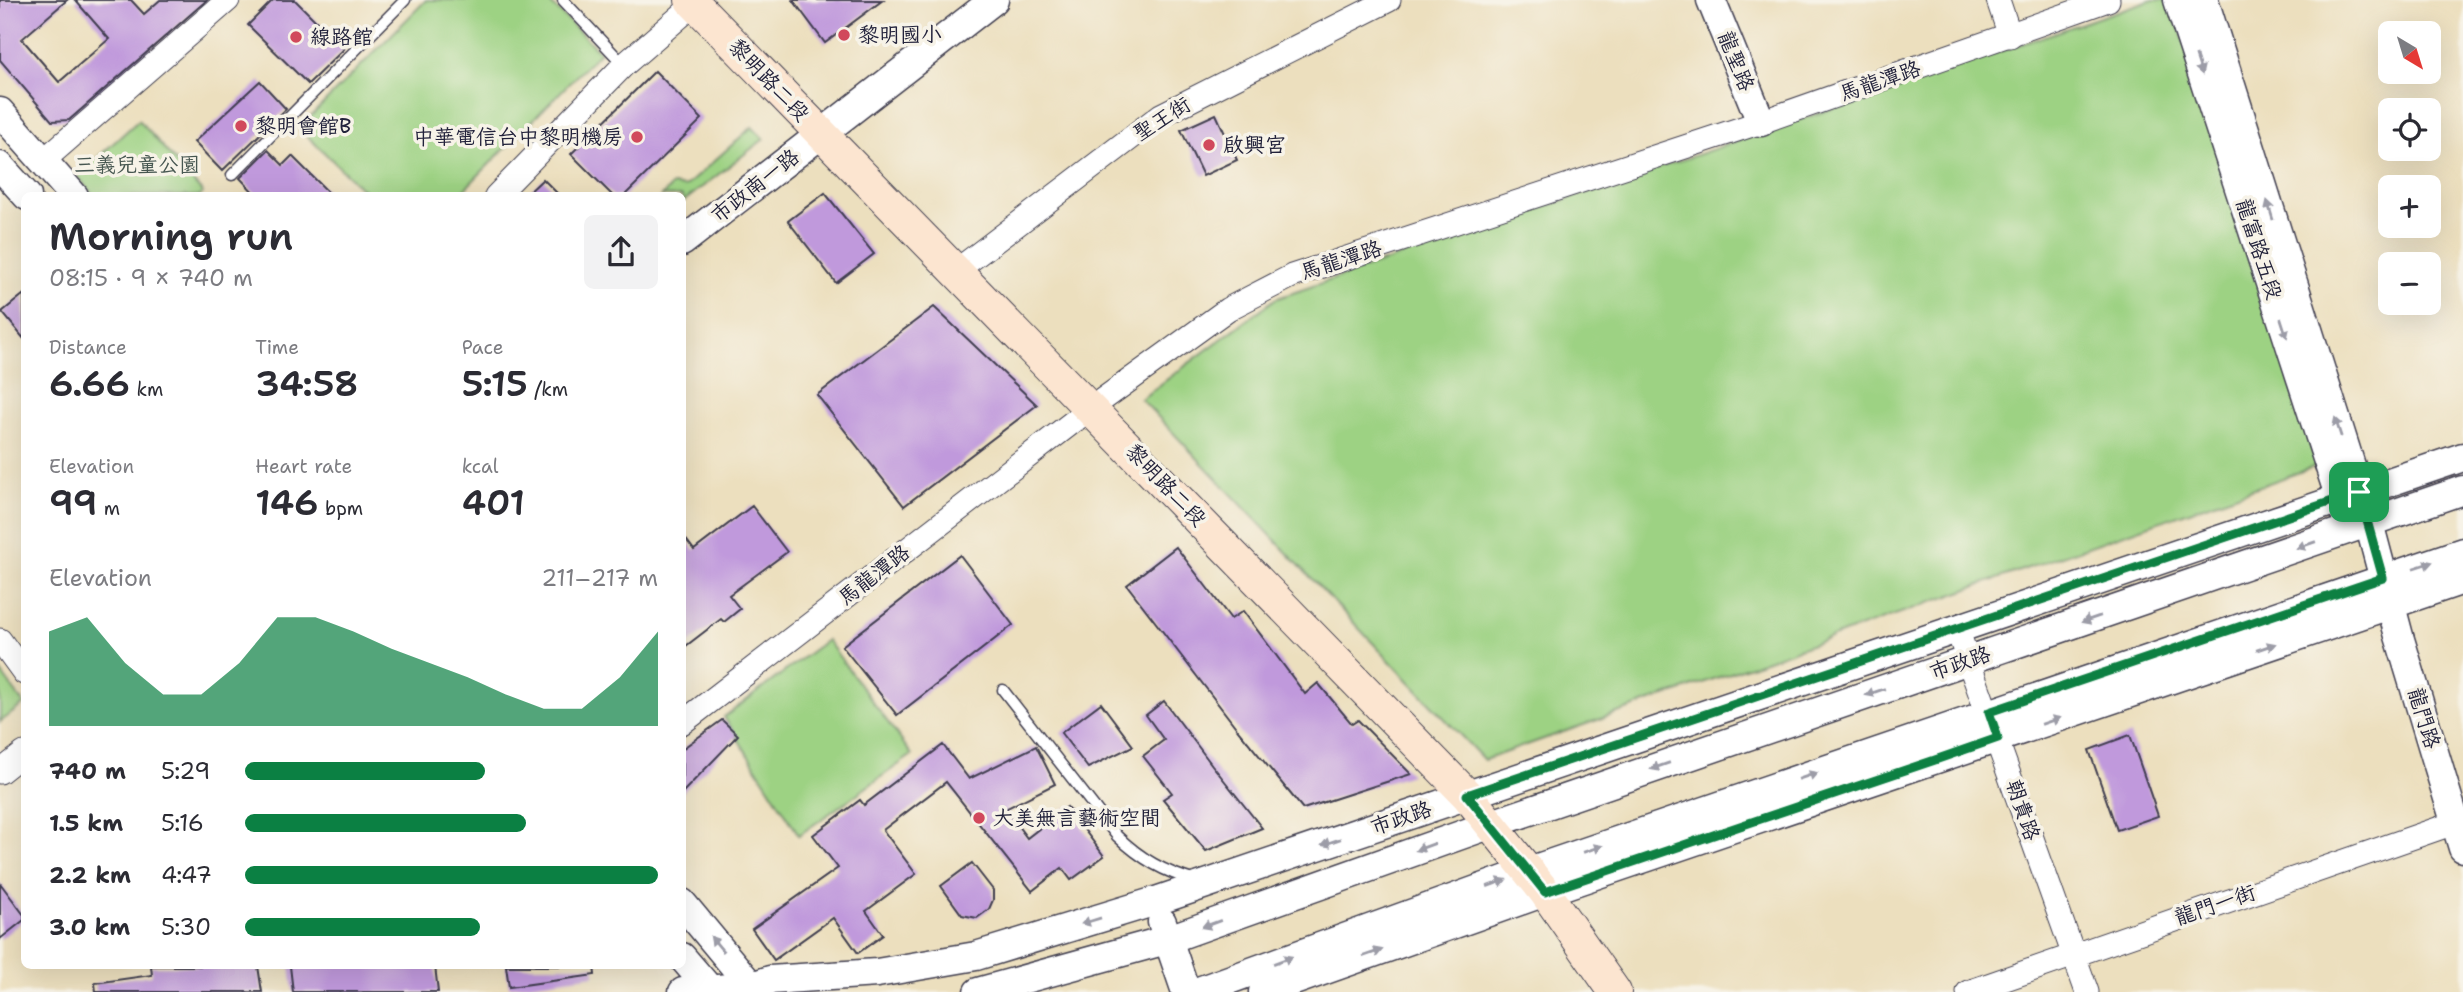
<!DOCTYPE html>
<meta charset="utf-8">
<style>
body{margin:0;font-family:"Shantell Sans","LXGW WenKai TC",sans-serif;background:#f2f2f3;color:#2b2b33;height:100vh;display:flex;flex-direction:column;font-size:26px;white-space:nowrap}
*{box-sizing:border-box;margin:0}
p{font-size:23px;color:#7c7c81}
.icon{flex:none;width:38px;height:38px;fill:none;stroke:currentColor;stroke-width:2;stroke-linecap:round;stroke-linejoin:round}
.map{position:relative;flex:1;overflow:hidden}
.panel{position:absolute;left:21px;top:192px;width:665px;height:777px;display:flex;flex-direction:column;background:#fff;border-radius:10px;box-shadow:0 7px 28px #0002}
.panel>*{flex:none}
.needle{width:46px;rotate:142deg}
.controls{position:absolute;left:2378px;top:21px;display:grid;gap:14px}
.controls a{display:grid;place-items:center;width:63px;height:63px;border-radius:10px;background:#fff;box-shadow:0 7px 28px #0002;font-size:35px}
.pin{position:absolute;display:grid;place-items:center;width:60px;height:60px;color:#fff;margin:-30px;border-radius:14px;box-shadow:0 4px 10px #0006}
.round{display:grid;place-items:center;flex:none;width:74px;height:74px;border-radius:10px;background:#f2f2f3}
.summary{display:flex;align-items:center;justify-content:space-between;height:119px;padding:0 28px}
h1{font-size:38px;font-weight:600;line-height:52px}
.metrics{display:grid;grid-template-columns:repeat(3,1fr);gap:10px;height:119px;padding:7px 28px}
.metrics div{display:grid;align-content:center}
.metrics b{font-size:35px;font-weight:600}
.metrics small{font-size:19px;font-weight:400}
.metrics p{font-size:19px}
.chart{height:196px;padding:14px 28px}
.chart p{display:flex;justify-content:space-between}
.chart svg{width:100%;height:126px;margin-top:7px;fill:#0b8043;opacity:.7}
ul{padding:0 28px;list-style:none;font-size:23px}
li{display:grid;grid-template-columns:112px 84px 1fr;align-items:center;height:52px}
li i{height:18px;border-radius:9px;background:#0b8043}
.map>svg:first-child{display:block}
</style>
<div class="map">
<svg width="2463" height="992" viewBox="0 0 2463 992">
<rect width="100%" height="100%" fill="#f7f3e8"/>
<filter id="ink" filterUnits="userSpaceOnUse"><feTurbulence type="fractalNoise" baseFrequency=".0143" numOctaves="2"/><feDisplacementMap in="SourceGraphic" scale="14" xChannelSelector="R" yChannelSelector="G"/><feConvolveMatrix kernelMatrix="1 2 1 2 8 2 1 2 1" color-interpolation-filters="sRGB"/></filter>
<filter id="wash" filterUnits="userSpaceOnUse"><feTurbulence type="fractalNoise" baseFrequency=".00686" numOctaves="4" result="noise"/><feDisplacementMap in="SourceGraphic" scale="28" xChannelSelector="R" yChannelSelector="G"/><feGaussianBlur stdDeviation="1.57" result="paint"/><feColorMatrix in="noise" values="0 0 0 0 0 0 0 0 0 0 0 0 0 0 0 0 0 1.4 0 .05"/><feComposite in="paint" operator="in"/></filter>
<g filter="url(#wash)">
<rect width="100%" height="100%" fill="#ecdfbe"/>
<g fill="#9dd283" stroke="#607a5f" stroke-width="2">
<polygon points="426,0 547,0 600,52 458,196 369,196 299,128"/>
<polygon points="2150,0 2171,0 2317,466 1484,760 1141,399 1275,299"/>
<polygon points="139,120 203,193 200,196 94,196 77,176"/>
<polygon points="752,127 764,139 683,202 682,196 662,196 672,185 685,187"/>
<polygon points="827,640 912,755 799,835 724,717"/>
<polygon points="0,671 24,704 0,722"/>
</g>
<g id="blocks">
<g fill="#c099dc">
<polygon points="0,0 67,0 22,39 59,82 109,39 75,0 131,0 144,14 160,0 207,0 69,120 52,121 0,60"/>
<polygon points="273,0 295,0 344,49 308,84 248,25"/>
<polygon points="793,0 883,0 825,43"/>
<polygon points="655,71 702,119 624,196 613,196 571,154"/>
<polygon points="260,81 286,109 222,171 194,142"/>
<polygon points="1216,114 1237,160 1203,176 1181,130"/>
<polygon points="268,150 283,165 292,156 332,196 257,196 240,178"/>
<polygon points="543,179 560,196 525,196"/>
<polygon points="825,193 874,254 836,283 788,221"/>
<polygon points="24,294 24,339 2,312"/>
<polygon points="934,307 1037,405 904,506 817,395"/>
<polygon points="752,506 787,552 729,595 740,609 724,622 721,619 682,649 682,534 694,550"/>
<polygon points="1176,547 1231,619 1243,611 1305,694 1318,683 1352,724 1358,720 1411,774 1303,809 1238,730 1127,585"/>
<polygon points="960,555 1013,625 897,715 842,646"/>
<polygon points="1164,701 1212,765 1262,828 1206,851 1163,799 1172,793 1143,756 1164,740 1146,715"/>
<polygon points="1101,703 1133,746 1088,768 1061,733"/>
<polygon points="722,720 738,735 682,793 682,749"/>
<polygon points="2130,735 2158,816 2117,830 2089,750"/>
<polygon points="943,745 969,779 1036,746 1055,784 1005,809 1027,838 1067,807 1104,856 1071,880 1062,868 1032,891 946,782 883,830 916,874 866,911 883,935 858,953 833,918 774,960 752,929 838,868 813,835 860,800 864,805"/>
<polygon points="972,863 993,890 993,900 989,909 977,918 962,915 941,886"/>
<polygon points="0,883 24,915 24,920 0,939"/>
<polygon points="151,966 258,966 262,992 96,992 95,983 152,975"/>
<polygon points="290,966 435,966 438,992 293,992"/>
<polygon points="506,966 594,966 595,975 509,987"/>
</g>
</g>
</g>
<g filter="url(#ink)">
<use href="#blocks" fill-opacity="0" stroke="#403e4f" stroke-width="2"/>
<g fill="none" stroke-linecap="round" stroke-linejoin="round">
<g stroke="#403e4f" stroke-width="13">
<g id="service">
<polyline points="563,0 624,65"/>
<polyline points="232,175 405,0"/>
<path d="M 1003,690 L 1117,836 C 1141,859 1164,872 1196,881"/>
</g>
</g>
<g stroke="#403e4f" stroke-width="25">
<g id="minor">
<polyline points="1998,0 2010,36"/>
<polyline points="43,161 228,0"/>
<polyline points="496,196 624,65 699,0"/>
<polyline points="956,271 1161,115 1389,0"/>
<polyline points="1957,629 2087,992"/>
<polyline points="0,640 24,673"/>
<polyline points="682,723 1091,408 1228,309 1292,276 1761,122 2108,0"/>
<polyline points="0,772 24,753"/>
<polyline points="1968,992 2463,820"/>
</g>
</g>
<g stroke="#403e4f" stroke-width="31">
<g id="tertiary">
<polyline points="1711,0 1761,122"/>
<polyline points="2178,0 2345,514"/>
<polyline points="2204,0 2369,523 2399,636 2463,848"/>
<polyline points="0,112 74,196"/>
<polyline points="0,166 27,196"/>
<polyline points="682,242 994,0"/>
<polyline points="682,903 756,992"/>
<polyline points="1162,922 1186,992"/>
<polyline points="682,957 712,992"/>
<polyline points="683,992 752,986 770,980 877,973 976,956 1156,901 2463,457"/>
<polyline points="978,992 1166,940 1489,825 2463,490"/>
<polyline points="1196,992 1529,871 2463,552"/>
<polyline points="1263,992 1545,892 2463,580"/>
</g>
</g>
<g stroke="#403e4f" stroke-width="34">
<polyline id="secondary" points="691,0 1467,795 1545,892 1615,992"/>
</g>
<use href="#service" stroke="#fff" stroke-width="10"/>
<use href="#minor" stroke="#fff" stroke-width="23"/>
<use href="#tertiary" stroke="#fff" stroke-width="28"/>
<use href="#secondary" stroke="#fce5d0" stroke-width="32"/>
</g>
<defs><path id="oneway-solid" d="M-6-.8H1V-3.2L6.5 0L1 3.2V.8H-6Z" transform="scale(1.75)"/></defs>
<g fill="#9c9ca7">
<use href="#oneway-solid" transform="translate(2199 65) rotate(72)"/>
<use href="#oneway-solid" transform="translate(2270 210) rotate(-107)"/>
<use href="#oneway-solid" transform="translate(2284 328) rotate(72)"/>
<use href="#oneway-solid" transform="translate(2338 427) rotate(-108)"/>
<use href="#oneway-solid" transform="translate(2306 545) rotate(161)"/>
<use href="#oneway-solid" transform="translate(2423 565) rotate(-18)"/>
<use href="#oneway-solid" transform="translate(2091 619) rotate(161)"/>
<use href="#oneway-solid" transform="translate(2266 647) rotate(-19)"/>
<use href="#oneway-solid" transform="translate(1875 692) rotate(161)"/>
<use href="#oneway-solid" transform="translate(2051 721) rotate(-19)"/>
<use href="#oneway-solid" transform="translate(1660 766) rotate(161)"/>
<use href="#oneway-solid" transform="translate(1808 776) rotate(-19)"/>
<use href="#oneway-solid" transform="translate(1331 842) rotate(161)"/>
<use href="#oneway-solid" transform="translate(1425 847) rotate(160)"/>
<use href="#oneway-solid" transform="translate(1593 849) rotate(-19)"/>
<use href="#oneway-solid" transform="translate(1497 883) rotate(-20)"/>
<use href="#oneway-solid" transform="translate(1091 921) rotate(163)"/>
<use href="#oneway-solid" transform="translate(1211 924) rotate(160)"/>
<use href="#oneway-solid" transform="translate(717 944) rotate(-130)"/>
<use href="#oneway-solid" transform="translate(1373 953) rotate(-19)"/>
<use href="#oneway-solid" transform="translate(1283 960) rotate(-20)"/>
</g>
</g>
<g fill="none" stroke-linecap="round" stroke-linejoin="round" filter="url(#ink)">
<g stroke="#fff" stroke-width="14">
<polygon id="route" points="2359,492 2383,578 1989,712 1998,738 1935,760 1545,892 1467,795"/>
</g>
<use href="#route" stroke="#0b8043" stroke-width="9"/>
</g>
<g fill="#d1495b" stroke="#f7f3e8" stroke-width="2.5">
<circle cx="844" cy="35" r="7"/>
<circle cx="296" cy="37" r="7"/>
<circle cx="241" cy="126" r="7"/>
<circle cx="637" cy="137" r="7"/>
<circle cx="1209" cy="145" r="7"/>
<circle cx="979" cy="818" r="7"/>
</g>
<g text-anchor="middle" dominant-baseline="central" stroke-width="7" stroke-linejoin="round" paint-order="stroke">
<g font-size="21" fill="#22223b" stroke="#f7f3e8" text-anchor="start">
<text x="858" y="35">黎明國小</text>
<text x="310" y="37">線路館</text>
<text x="255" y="126">黎明會館B</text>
<text x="623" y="137" text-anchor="end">中華電信台中黎明機房</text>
<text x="1223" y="145">啟興宮</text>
<text x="993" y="818">大美無言藝術空間</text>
</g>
<g font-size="21" fill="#22223b" stroke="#f7f3e8">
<text transform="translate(1736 61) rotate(68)">龍聖路</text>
<text transform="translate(769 80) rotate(46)">黎明路二段</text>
<text transform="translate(1880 81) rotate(-19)">馬龍潭路</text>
<text transform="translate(1162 119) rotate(-32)">聖王街</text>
<text transform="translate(755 186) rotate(-38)">市政南一路</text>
<text transform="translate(2259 249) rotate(72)">龍富路五段</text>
<text transform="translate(1341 260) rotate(-18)">馬龍潭路</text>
<text transform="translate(1166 485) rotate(46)">黎明路二段</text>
<text transform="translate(874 575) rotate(-38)">馬龍潭路</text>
<text transform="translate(1960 663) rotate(-19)">市政路</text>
<text transform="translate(2424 718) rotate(73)">龍門路</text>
<text transform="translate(2023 810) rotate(71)">朝貴路</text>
<text transform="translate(1401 818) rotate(-19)">市政路</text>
<text transform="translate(2215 905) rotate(-19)">龍門一街</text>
</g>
<g font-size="21" fill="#475751" stroke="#f7f3e8">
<text x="137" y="165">三義兒童公園</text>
</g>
</g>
</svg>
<div class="controls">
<a><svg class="needle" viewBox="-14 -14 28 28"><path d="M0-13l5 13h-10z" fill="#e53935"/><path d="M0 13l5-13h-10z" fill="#7c7c81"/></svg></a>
<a><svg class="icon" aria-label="locate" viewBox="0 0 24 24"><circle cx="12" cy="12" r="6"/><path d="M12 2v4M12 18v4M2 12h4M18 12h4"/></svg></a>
<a>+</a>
<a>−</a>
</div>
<div class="pin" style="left:2359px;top:492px;background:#1e9e55"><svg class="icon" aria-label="arrive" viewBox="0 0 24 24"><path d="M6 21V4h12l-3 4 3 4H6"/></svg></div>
<section class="panel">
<div class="summary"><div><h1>Morning run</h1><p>08:15 · 9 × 740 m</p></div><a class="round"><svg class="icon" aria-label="share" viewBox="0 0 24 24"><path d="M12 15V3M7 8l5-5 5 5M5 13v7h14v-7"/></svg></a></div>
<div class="metrics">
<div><p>Distance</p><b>6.66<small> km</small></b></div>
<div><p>Time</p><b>34:58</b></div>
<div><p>Pace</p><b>5:15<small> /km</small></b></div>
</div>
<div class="metrics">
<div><p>Elevation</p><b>99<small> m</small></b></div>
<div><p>Heart rate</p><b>146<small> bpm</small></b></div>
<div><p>kcal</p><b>401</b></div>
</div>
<div class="chart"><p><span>Elevation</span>211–217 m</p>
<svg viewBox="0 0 160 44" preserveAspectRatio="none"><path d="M0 44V11L10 6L20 22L30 33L40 33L50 22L60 6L70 6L80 11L90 17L100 22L110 27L120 33L130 38L140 38L150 27L160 11V44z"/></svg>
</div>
<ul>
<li><b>740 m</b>5:29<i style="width:58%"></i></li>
<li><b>1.5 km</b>5:16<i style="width:68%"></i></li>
<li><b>2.2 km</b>4:47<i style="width:100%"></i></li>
<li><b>3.0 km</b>5:30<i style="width:57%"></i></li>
</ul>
</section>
</div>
